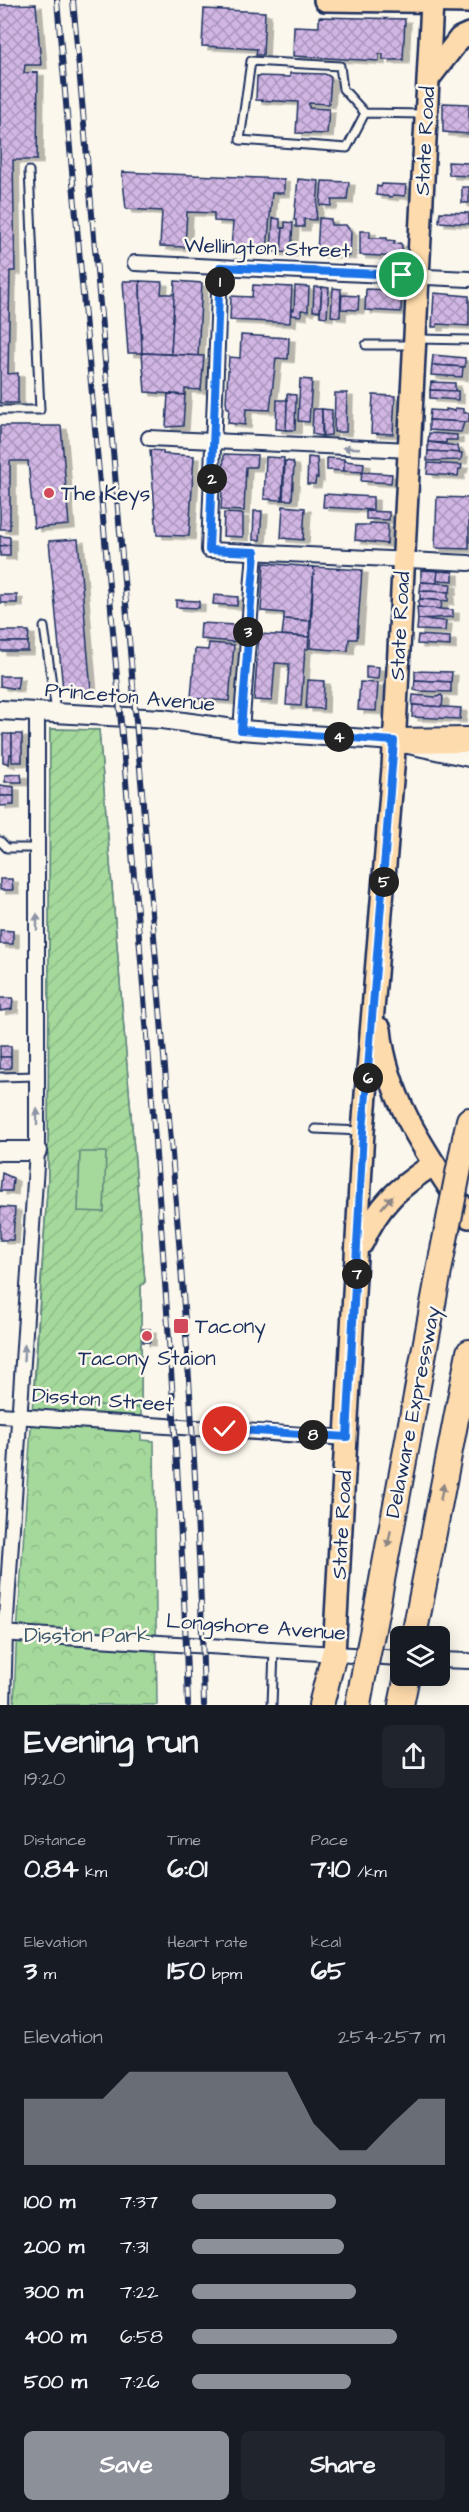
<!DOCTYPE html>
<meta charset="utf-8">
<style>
body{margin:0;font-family:"Architects Daughter",sans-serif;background:#20242c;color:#f1f3f6;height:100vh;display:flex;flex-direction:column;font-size:22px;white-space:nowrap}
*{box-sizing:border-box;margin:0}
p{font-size:20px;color:#9ea1a6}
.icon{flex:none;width:33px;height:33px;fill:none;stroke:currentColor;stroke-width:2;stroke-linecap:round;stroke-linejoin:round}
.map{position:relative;height:1705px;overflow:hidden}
.drawer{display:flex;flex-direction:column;background:#171b24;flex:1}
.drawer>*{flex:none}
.buttons{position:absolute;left:390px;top:1626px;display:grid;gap:12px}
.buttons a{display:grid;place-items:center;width:60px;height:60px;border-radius:9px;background:#171b24;box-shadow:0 3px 15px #0003;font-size:30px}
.pin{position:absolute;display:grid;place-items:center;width:51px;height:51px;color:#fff;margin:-26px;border:3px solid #fff;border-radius:50%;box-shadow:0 2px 6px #0007}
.km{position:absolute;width:30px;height:30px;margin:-15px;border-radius:50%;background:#222;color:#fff;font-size:16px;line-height:30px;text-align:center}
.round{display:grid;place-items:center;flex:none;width:63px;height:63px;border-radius:9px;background:#20242c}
.head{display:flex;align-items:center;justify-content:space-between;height:102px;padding:0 24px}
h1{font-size:33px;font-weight:800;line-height:45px}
.figures{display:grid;grid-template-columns:repeat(3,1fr);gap:9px;height:102px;padding:6px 24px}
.figures div{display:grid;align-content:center}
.figures b{font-size:26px;font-weight:800}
.figures small{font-size:16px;font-weight:400}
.figures p{font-size:16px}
.chart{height:168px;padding:12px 24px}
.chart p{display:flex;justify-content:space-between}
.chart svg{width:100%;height:108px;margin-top:6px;fill:#8c9099;opacity:.7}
.cta{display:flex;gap:12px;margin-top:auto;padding:12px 24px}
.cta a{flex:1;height:69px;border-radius:9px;background:#8c9099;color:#fff;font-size:24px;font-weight:800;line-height:69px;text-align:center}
.cta a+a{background:#20242c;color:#f1f3f6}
ul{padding:0 24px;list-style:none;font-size:20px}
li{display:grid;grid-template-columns:96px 72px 1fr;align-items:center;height:45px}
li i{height:15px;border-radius:8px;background:#8c9099}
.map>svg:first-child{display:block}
</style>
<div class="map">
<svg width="469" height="1705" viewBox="0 0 469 1705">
<defs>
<pattern id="park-crowns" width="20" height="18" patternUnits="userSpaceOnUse" patternTransform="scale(1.5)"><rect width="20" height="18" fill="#a4d99b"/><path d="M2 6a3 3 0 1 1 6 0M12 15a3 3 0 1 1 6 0" fill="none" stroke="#8dbb88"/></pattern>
<pattern id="garden-furrows" width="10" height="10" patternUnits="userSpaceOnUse" patternTransform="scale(1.5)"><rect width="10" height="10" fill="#a4d99b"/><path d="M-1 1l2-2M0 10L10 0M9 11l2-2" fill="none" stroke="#8dbb88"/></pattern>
<pattern id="building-cross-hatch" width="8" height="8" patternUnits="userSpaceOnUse" patternTransform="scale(1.5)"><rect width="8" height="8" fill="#d1b6e4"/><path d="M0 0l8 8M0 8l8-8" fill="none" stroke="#a994bc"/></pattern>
<filter id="shadow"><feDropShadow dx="6" dy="3.5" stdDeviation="0" flood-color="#0004"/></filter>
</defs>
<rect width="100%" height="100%" fill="#fbf7ec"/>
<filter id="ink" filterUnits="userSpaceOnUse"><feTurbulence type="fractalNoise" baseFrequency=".0167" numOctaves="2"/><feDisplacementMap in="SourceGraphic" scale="12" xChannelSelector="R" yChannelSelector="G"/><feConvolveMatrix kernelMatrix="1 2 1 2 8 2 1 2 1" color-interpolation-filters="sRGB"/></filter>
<g filter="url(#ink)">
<polygon fill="url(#park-crowns)" stroke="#60847c" stroke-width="1.5" points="50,729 99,730 145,1282 141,1286 141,1440 154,1441 157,1705 14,1705 16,1649 48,1177"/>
<polygon fill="url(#garden-furrows)" stroke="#60847c" stroke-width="1.5" points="50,729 99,730 145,1282 141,1286 141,1408 39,1401 34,1394 48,1177"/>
<polygon fill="#a4d99b" stroke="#60847c" stroke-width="1.5" points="80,1152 106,1152 104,1212 78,1211"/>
<g fill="url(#building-cross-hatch)" stroke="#1b2f5e" stroke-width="1.5" filter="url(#shadow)">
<polygon points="36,4 41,65 25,65 24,73 38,72 37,160 13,160 15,271 10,271 8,374 18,373 18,403 0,403 0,5"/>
<polygon points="204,9 265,12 263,55 256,55 257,49 202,46"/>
<polygon points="319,17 405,19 403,60 383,60 383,54 379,54 379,61 293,56 294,26 319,27"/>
<polygon points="290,73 325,74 331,77 329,104 309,103 309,108 329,109 327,134 296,133 298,102 256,100 257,76 290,77"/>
<polygon points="443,103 469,104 469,134 443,132"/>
<polygon points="448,162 469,163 469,176 449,175"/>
<polygon points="122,172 284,179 284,193 272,193 267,251 231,250 233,222 214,221 214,213 187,212 185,247 160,246 162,211 126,209"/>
<polygon points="298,179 319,181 316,220 304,219 304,227 296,227 296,220 294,220"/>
<polygon points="322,181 349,182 347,200 332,200 331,206 320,205"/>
<polygon points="382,184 406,185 405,196 393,195 392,197 376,195 377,186 381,187"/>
<rect x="462" y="187" width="7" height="16"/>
<polygon points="440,212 469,213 469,224 439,222"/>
<polygon points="273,218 280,219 280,228 283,228 281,252 271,252"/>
<polygon points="319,218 331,219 331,225 346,225 351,232 350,256 317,254"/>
<polygon points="285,222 293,223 291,253 281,252 283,228 285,228"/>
<polygon points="360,231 370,231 370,238 387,238 387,240 395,241 394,244 400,243 402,245 402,257 360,255"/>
<polygon points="123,281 140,281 142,353 128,353"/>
<polygon points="140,281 162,282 161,294 175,294 171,354 142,353"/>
<polygon points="175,281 202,283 198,356 171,354"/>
<polygon points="253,285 292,287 290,323 230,320 231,296 252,297"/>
<polygon points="295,286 309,287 308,311 301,310 301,316 291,315 291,309 294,310"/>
<polygon points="314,287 322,287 320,311 313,311"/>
<polygon points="322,287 329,288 327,317 320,316"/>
<polygon points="333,288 341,289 340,317 331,316"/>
<polygon points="391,288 402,291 401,312 365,310 366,289 391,290"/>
<polygon points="434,293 469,296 469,326 437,324 437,327 432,327"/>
<polygon points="342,295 359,296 358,310 341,309"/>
<polygon points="241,335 289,338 288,359 276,358 270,410 246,409 245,425 228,423 229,408 227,408 226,401 229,357 240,358"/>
<polygon points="142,353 204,356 201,390 185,389 185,395 145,392"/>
<polygon points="433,355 465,358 465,367 432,365"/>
<polygon points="432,365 463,367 462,377 431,375"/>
<polygon points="300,379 312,380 309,422 298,421"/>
<polygon points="431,382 455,383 455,391 430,390"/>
<polygon points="430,390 458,391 458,400 430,398"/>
<polygon points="335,393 347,393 346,432 334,432"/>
<polygon points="168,394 185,395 183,426 166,427"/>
<polygon points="287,394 296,395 295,430 286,430"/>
<polygon points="373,395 395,396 393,434 371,433"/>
<polygon points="277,400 287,400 286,430 276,429"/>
<polygon points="455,408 464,409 464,413 469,413 469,422 429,420 430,410 446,411 446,409 455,411"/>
<polygon points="313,409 322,409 322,436 312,434"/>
<polygon points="322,409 332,410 331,435 323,436"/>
<polygon points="429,420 464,422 463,426 461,432 429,430"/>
<polygon points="0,426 61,426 69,525 34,528 28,461 10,461 10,529 0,529"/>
<polygon points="429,433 457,435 457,440 446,440 446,443 428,442"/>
<polygon points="428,442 457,446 460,453 428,451"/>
<polygon points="150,450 163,451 163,454 194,456 189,536 157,535"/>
<polygon points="428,451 462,453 461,460 427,461"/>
<polygon points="224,454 257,455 256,467 246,467 244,511 221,510"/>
<polygon points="266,457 284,458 282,500 264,499"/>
<polygon points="308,457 317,458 318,478 316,477 315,484 307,484"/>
<polygon points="327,458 344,459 344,471 327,470"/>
<polygon points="285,461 293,462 294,465 292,500 283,500"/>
<polygon points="344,461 364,463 363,472 344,471"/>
<polygon points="428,463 462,465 461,469 459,469 458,476 427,474"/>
<polygon points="362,472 392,474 391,483 361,481"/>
<polygon points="324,494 373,497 373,510 323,507"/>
<polygon points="437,497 469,498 469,549 435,548"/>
<polygon points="283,506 305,508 303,540 281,538"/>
<polygon points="254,511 262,511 260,540 253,540"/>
<polygon points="366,511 389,512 389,520 366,519"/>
<polygon points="224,513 243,514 243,537 223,536"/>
<polygon points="370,523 388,524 387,544 355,540 356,525 370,525"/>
<polygon points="0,536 10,537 10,545 0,546"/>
<polygon points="78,539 91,691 63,690 49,541"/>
<polygon points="10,545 10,556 0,556 0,546"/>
<polygon points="264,563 314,567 310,621 284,619 284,613 261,611"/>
<polygon points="314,567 362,570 357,639 349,639 348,651 310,648"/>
<polygon points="421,570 438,571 437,583 421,582"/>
<polygon points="438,571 453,572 453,581 437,580"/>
<polygon points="421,582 451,584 450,592 420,591"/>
<polygon points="420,591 448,592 448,601 420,599"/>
<rect x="0" y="595" width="17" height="8"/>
<polygon points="214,595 238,597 237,606 213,604"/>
<polygon points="420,599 442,601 441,609 419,608 418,602"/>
<polygon points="176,600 199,601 199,608 176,607"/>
<polygon points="417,607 453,610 453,617 418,619"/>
<polygon points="284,619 310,621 309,637 282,635"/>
<polygon points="418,619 446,621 445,631 417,630"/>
<polygon points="201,623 235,625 234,642 200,639"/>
<polygon points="0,631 29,631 28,642 0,642"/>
<polygon points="259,634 309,637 308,649 305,649 301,706 286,705 289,664 275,663 272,701 254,700"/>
<polygon points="418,635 450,637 450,646 417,644"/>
<rect x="0" y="642" width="28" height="9"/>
<polygon points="209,643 234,645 229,701 191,698 195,649 208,650"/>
<polygon points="366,666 379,667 378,679 366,678"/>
<polygon points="415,671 452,672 451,682 415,680"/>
<polygon points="0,676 19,676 17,689 0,686"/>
<polygon points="308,680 324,681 323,709 306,708"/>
<polygon points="415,680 451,682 451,692 418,691 414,690"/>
<polygon points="360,682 378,683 376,711 358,710"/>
<polygon points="413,695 437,697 441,695 443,697 442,707 412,705"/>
<polygon points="413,705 461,708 460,719 412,717"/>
<polygon points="3,734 12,734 12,754 10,754 9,764 3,762"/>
<rect x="12" y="734" width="10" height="28"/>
<polygon points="21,774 22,782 5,782 5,775"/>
<polygon points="0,785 14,787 14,796 0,796"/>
<polygon points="0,796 14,796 14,805 0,806"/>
<polygon points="0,879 12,879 13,890 0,890"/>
<polygon points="0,930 13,931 13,944 0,944"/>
<polygon points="0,998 13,998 12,1009 0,1011"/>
<rect x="0" y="1046" width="11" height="11"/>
<polygon points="0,1057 11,1057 11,1068 0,1069"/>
<polygon points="2,1173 13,1178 12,1191 0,1191"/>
<polygon points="0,1207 15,1208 13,1240 0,1240"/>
<rect x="143" y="1329" width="7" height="13"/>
</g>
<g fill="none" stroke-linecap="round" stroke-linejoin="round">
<g stroke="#1b2f5e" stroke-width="11">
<g id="lane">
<polyline points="365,113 343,89 340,66 251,61 240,140 347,148 365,113 423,114"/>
<polyline points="418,339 469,340"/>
<polyline points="366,345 411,345"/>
<polyline points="0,410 40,410 29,171"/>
<polyline points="44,627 56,712"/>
<polyline points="0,841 7,848 37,848"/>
<polyline points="0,1077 37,1076"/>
<polyline points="315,1129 361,1131"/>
<polyline points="272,1705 274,1650"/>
</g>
</g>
<g stroke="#1b2f5e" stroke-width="18">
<g id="street">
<polyline points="135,263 469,279"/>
<polyline points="220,268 209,550 469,563"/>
<polyline points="149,438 410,450"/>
<polyline points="241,730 255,552"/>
<polyline points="0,1415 347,1438"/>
<polyline points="0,1633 400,1658"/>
<polyline points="440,1660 469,1661"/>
<polyline points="3,1705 5,1633 37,1151 37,711"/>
</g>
</g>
<g stroke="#1b2f5e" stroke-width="22">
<g id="secondary">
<polyline points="0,710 162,719 241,730 394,741 469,757"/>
<polyline points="0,1151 37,1151"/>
</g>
</g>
<g stroke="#1b2f5e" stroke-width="26">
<g id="primary">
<polyline points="325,0 469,2"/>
<polyline points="429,78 460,38 469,34"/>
<path d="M 380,1029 C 387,1101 430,1158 469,1217"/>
<path d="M 362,1243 C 379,1204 399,1187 434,1164"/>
<polyline points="334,1654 363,1131 393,768 432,2"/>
</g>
</g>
<g stroke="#1b2f5e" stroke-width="28">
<g id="highway">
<polyline points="394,741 469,740"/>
<polyline points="465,1138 469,1120"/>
<polyline points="373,1629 442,1255"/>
<polyline points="414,1636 469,1352"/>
<polyline points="321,1705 334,1654"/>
<polyline points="358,1705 362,1683"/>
<polyline points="401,1705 407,1676"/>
</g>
</g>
<use href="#lane" stroke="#fbf7ec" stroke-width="7"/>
<use href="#street" stroke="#fbf7ec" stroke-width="14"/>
<use href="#secondary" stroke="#fbf7ec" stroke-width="18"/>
<use href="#primary" stroke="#fedbac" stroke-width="21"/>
<use href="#highway" stroke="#fedbac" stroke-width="24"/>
<g stroke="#1b2f5e" stroke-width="6">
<g id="rail">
<path d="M 57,0 C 89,371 125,742 153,1113 C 167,1310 182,1507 188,1705"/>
<path d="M 73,0 C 98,280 123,559 146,839 C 169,1127 198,1416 204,1705"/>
</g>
</g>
<use href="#rail" stroke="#fbf7ec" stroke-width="4" stroke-dasharray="11" stroke-linecap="butt"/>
<g stroke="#1b2f5e" stroke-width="28" stroke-linecap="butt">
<g id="highway-bridge">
<polyline points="442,1255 465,1138"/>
<polyline points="362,1683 373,1629"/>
</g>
</g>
<use href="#highway-bridge" stroke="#fedbac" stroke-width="24"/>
</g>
<defs><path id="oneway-solid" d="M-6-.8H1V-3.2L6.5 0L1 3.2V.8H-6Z" transform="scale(1.5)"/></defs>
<g fill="#8b93a5">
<use href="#oneway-solid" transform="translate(351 448) rotate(-178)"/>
<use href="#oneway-solid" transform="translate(37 922) rotate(-90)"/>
<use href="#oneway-solid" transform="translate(37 1117) rotate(-90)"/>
<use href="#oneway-solid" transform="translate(24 1353) rotate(-86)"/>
</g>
<g fill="#8c8585">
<use href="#oneway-solid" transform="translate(387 1202) rotate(-49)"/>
<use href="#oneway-solid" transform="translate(442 1492) rotate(-79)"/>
<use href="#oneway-solid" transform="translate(389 1539) rotate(101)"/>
</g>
</g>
<g fill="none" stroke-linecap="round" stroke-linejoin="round" filter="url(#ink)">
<g stroke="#fff" stroke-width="12">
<polyline id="route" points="225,1429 347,1437 363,1131 394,741 241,730 255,552 209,550 220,267 402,275"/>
</g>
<use href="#route" stroke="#1a73e8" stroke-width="8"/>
</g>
<g fill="#d1495b" stroke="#fbf7ec" stroke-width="2">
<circle cx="49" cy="493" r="6"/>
<rect x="173" y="1318" width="16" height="16" rx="3"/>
<circle cx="147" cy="1336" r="6"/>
</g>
<g text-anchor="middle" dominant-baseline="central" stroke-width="5" stroke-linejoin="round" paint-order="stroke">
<g font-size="21" fill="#1b2f5e" stroke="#fbf7ec">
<text transform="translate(425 141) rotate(-87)">State Road</text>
<text transform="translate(267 248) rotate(2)">Wellington Street</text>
<text transform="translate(400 626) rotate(-87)">State Road</text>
<text transform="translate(130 697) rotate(5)">Princeton Avenue</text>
<text transform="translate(103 1400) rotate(4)">Disston Street</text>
<text transform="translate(413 1412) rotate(-79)">Delaware Expressway</text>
<text transform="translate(342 1525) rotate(-87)">State Road</text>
<text transform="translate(256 1627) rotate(4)">Longshore Avenue</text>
</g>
<g font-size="21" fill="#1b2f5e" stroke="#fbf7ec" text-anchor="start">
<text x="61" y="493">The Keys</text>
<text x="195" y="1326">Tacony</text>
<text x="147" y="1358" text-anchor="middle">Tacony Staion</text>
</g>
<g font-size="21" fill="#3d5a6d" stroke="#fbf7ec">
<text x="87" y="1635">Disston Park</text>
</g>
</g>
</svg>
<div class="buttons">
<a><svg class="icon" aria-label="layers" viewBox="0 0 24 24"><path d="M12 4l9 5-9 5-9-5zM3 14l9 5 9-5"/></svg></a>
</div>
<div class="pin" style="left:402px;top:275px;background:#1e9e55"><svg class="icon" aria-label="arrive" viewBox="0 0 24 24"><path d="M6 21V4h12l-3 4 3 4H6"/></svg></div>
<div class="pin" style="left:225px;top:1429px;background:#d93025"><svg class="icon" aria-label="check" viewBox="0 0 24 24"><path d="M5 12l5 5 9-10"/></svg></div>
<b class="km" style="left:220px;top:282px">1</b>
<b class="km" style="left:212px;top:479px">2</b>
<b class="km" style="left:248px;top:632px">3</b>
<b class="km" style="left:339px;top:737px">4</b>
<b class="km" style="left:384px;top:882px">5</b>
<b class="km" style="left:368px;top:1078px">6</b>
<b class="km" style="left:357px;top:1274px">7</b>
<b class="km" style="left:313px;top:1435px">8</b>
</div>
<section class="drawer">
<div class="head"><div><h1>Evening run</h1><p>19:20</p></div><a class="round"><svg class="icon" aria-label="share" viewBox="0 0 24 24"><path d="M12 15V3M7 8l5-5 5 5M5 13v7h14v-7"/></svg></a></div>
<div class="figures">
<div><p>Distance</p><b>0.84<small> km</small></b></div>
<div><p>Time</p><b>6:01</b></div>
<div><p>Pace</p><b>7:10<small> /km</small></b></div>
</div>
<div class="figures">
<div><p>Elevation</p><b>3<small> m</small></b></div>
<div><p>Heart rate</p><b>150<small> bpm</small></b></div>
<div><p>kcal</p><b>65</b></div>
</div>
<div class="chart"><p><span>Elevation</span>254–257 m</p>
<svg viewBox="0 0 160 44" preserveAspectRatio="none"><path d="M0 44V17L10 17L20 17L30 17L40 6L50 6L60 6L70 6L80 6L90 6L100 6L110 27L120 38L130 38L140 27L150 17L160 17V44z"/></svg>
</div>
<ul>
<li><b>100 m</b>7:37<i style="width:57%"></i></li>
<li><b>200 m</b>7:31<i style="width:60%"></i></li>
<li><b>300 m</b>7:22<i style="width:65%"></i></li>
<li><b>400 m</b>6:58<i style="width:81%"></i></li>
<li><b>500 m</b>7:26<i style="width:63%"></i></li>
</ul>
<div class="cta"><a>Save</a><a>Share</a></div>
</section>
